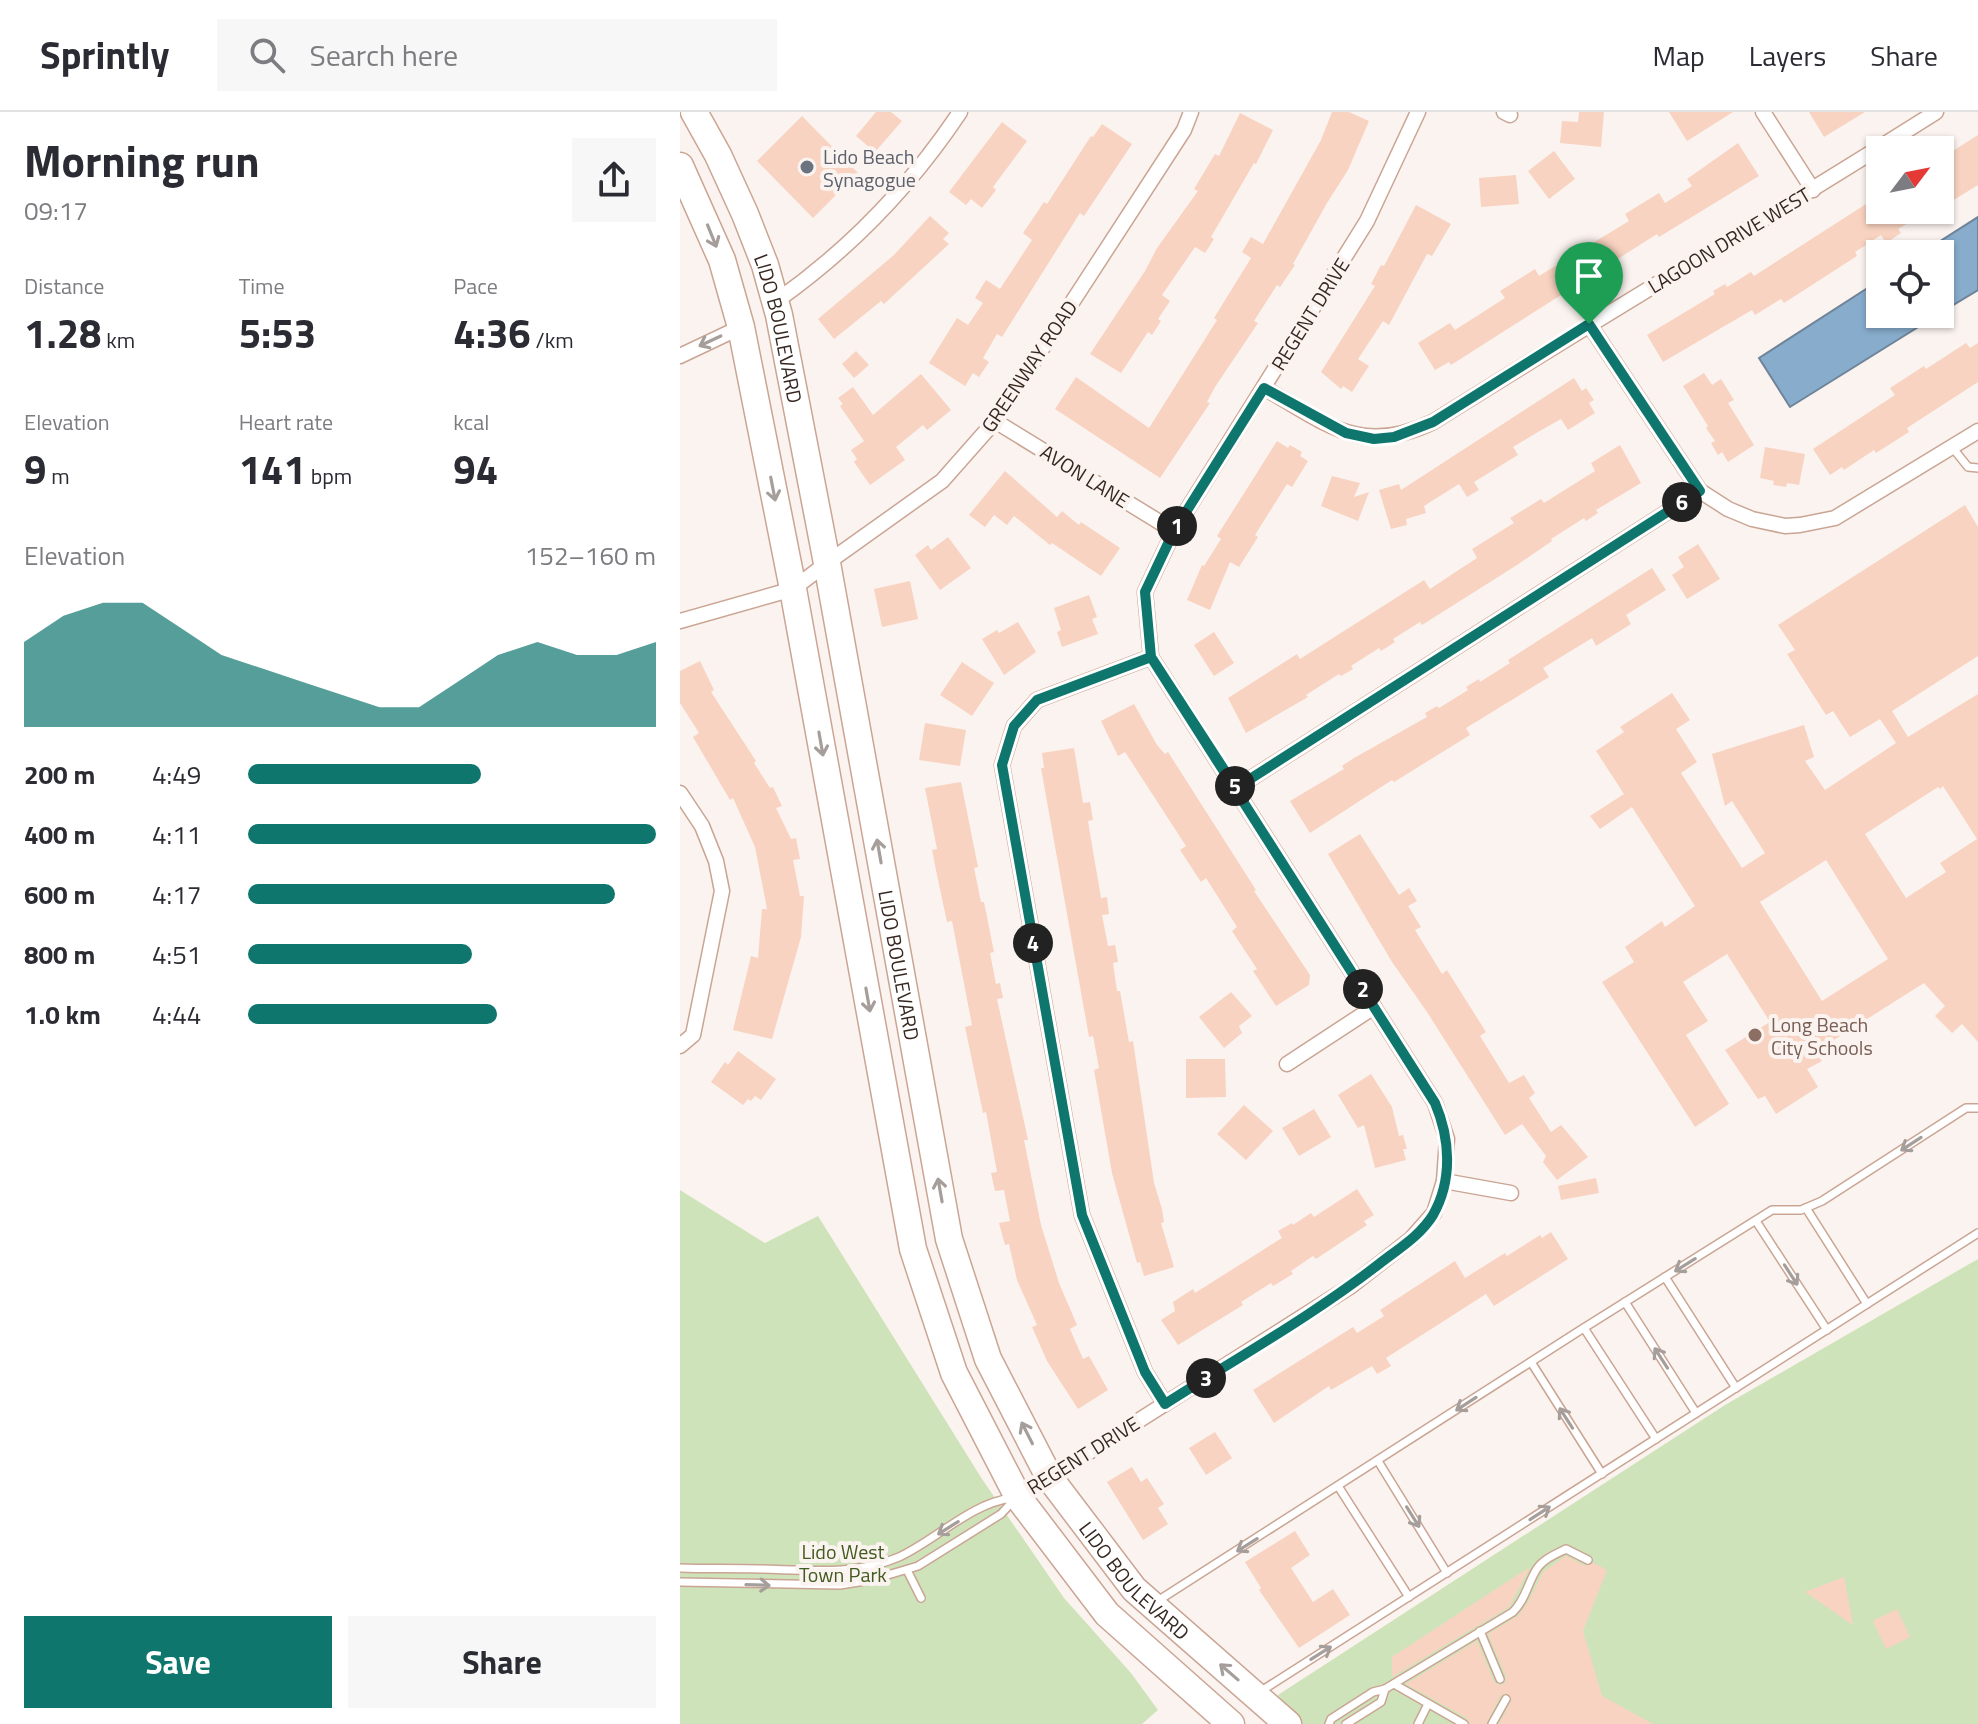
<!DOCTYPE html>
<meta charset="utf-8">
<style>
body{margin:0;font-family:"Titillium Web",sans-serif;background:#f7f7f7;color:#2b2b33;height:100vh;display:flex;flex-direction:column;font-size:30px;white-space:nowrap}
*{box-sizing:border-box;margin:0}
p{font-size:26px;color:#7c7c81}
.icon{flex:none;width:44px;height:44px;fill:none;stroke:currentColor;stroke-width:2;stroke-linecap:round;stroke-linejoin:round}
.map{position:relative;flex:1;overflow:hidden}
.panel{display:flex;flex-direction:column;background:#fff;width:680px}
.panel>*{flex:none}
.needle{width:52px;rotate:58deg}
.buttons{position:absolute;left:1186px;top:24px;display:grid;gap:16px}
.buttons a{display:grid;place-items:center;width:88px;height:88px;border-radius:0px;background:#fff;box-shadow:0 2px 6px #0004;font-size:40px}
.pin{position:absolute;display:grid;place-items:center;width:68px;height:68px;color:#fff;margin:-82px -34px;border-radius:50% 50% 50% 0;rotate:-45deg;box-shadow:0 0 8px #0007}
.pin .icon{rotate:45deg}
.km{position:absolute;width:40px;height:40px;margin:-20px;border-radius:50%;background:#222;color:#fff;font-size:22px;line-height:40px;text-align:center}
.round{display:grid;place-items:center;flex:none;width:84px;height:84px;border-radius:0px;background:#f7f7f7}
.overview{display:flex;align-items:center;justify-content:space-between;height:136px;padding:0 24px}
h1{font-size:44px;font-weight:700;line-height:60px}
.figures{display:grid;grid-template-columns:repeat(3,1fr);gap:12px;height:136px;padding:8px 24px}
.figures div{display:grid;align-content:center}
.figures b{font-size:40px;font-weight:700}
.figures small{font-size:22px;font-weight:400}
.figures p{font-size:22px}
.chart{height:224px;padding:16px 24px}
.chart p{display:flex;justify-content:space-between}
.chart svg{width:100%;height:144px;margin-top:8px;fill:#0f766e;opacity:.7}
.primary-button{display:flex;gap:16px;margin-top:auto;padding:16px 24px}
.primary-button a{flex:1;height:92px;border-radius:0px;background:#0f766e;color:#fff;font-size:32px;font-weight:700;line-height:92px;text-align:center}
.primary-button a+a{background:#f7f7f7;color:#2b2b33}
ul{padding:0 24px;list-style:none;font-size:26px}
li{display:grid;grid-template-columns:128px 96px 1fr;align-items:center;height:60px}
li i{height:20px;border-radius:10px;background:#0f766e}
header{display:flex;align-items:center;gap:48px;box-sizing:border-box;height:112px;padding:0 40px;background:#fff;border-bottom:2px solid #e1e1e2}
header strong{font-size:38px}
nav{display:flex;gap:44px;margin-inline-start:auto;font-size:28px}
.search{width:560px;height:72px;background:#f7f7f7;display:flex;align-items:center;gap:20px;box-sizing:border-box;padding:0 28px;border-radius:0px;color:#7c7c81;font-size:30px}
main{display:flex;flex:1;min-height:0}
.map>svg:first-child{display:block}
</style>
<header>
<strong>Sprintly</strong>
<div class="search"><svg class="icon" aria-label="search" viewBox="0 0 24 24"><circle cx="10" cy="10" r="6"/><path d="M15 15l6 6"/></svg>Search here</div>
<nav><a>Map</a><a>Layers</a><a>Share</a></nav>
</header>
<main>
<section class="panel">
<div class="overview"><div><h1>Morning run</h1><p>09:17</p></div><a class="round"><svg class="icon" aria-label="share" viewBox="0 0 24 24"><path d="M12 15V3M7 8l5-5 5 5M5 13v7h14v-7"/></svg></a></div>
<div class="figures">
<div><p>Distance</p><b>1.28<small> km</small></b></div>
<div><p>Time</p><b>5:53</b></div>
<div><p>Pace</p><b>4:36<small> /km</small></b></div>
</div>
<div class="figures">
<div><p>Elevation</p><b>9<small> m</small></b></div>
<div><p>Heart rate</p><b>141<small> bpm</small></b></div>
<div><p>kcal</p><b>94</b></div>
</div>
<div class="chart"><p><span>Elevation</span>152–160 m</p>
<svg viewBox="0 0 160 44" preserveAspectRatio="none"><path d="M0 44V18L10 10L20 6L30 6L40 14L50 22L60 26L70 30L80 34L90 38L100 38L110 30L120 22L130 18L140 22L150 22L160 18V44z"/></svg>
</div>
<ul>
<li><b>200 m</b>4:49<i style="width:57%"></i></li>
<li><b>400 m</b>4:11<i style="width:100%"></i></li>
<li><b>600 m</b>4:17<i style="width:90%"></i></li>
<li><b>800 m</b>4:51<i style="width:55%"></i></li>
<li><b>1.0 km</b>4:44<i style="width:61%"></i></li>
</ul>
<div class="primary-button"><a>Save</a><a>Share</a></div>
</section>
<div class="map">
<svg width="1298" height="1612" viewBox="0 0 1298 1612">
<rect width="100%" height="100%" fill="#fbf3ef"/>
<g fill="#cfe3ba">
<polygon points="0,1078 85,1131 138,1104 302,1367 384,1486 451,1561 478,1598 462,1612 0,1612"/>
<polygon points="1298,1147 1298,1612 617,1612 598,1583 1045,1293"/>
</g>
<g fill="#87accc" stroke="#6f8499" stroke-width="2">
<polygon points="1298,105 1298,178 1260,201 1260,142 1240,142"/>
<polygon points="1200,168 1200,202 1259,202 1110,295 1079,246"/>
</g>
<g fill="#f9d3c1" fill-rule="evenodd">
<polygon points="196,0 211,0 222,9 195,40 176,24"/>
<polygon points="652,0 669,0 689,9 668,58 647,91 613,152 615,153 600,175 597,173 574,209 578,211 535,275 527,290 530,291 480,366 375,297 396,265 469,316 537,208 534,206 571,146 562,140 571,125 583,132 641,28"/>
<polygon points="899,0 924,0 921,35 880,31 882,9 898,10"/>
<polygon points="989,0 1053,0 1007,29"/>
<polygon points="1129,0 1185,0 1144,25"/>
<polygon points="560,1 593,18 576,52 574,51 531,125 534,127 525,141 515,135 482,183 490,189 478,207 481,209 472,223 468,220 441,261 410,242 465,159 477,136 518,79 514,77 535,42 539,44"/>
<polygon points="122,4 178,61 133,106 77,49"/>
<polygon points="322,10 347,29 313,75 316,78 302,96 291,87 286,93 269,80"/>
<polygon points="422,12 452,32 404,104 400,101 322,225 317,222 303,246 309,250 299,265 293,261 285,274 249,251 277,206 288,213 303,191 295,186 306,168 320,177 352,128 343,121 364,90 367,92 411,24 413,25"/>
<polygon points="1298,23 1298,73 1272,89 1260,70 1260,47"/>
<polygon points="1058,31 1079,64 979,125 977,122 771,253 769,250 755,258 738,231 770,211 775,218 825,186 820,179 855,157 859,164 898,140 949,109 945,102 979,81 985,91 1012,74 1007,67"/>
<polygon points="874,39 895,67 869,87 848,59"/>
<polygon points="836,63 839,92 801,95 799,66"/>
<polygon points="1200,83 1200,98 1250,98 1218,117 1221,121 1206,131 1201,123 1175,140 1177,144 1104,191 1101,187 1075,203 1072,198 983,250 967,223 1035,182 1033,179 1045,172 1047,175 1071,160 1074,164"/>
<polygon points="736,93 771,112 752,144 747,142 709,213 703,209 678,247 689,254 681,266 672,280 663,274 661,277 641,260 695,174 691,172 701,153 704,154"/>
<polygon points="250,104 269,121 263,127 269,132 204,192 201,189 154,227 138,207 214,143"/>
<polygon points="1286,231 1290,236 1298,231 1298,270 1227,316 1229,320 1196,341 1194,338 1164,358 1162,355 1150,363 1133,337 1215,283 1210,276 1244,254 1246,257"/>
<polygon points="176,239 189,253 174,266 162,252"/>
<polygon points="1024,261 1032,273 1041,267 1054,288 1048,291 1074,333 1048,350 1042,340 1038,343 1031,331 1035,329 1026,316 1028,314 1003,274"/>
<polygon points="241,262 271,298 247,318 243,313 216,335 225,348 190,373 174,350 177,347 171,338 184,329 160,294 163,292 158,286 173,275 193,303"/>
<polygon points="894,266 902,279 906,276 914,288 909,291 915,301 888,318 881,307 858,320 833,335 838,343 794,370 799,378 787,385 779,372 744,394 746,401 726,407 727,413 711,417 699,378 719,372 721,378"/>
<polygon points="597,329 608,336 610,333 622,340 620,344 628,349 612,375 607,372 575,423 578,425 559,455 550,450 530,498 507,488 522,453 524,454 541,427 537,424"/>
<polygon points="940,333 961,371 916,398 918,401 906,409 904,406 871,427 872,429 837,453 742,513 740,510 713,527 715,530 701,539 699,536 671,554 673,557 661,564 659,562 626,583 628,585 566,621 548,586 617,542 620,547 744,468 750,477 774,461 797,446 792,437 834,411 830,406 861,387 864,391 915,359 911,351"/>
<polygon points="1085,335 1125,342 1119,373 1107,371 1106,375 1093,373 1094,369 1080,366"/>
<polygon points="325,359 377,405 382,399 399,413 401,410 440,436 421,464 372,431 370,433 334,404 327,413 314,403 305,415 289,403"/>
<polygon points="652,364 680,371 674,385 689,380 678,409 641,394"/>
<path d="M 1285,393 L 1298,415 L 1298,544 L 1212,599 L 1228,625 L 1298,582 L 1298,930 L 1282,912 L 1272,921 L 1255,904 L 1265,894 L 1244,871 L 1135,940 L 1142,949 L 1127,957 L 1138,975 L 1096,1002 L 1085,984 L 1078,987 L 1045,938 L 1090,910 L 1047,842 L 1003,870 L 1028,909 L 1006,923 L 1049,992 L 1015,1015 L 922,870 L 954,850 L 945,835 L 982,809 L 985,815 L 1015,794 L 952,695 L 920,717 L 910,704 L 944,682 L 916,639 L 944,620 L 940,615 L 992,581 L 1010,608 L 996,617 L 1017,650 L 1001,661 L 1062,756 L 1085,741 L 1052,689 L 1045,694 L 1032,642 L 1124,613 L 1134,645 L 1125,649 L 1145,678 L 1216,631 L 1200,607 L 1170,625 L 1153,599 L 1146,603 L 1107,542 L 1115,538 L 1098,513 ZM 1263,674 L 1297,727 L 1260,751 L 1266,760 L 1226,786 L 1185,722 L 1258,675 L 1260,677 ZM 1146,748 L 1208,847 L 1142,889 L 1080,790 Z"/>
<polygon points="268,425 291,456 260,478 235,443 248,433 251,438"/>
<polygon points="1018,432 1040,467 1007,487 992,463 1004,455 998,445"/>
<polygon points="972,456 986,478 946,503 951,512 916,534 912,526 863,556 869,565 786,616 790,623 714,670 712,668 630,721 610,689 664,657 662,654 674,646 747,605 745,601 757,594 759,596 788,578 786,575 799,567 800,570 830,551 828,548"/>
<polygon points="230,469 238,507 202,515 194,477"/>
<polygon points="409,483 417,505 412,507 418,522 382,535 377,520 381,518 374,496"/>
<polygon points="338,510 356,540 324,563 302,527 317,518 319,521"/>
<polygon points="534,520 554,551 534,564 514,533"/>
<polygon points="20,549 34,578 31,580 76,649 74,651 90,676 93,675 102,694 96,696 111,727 116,726 120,747 113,748 120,784 124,784 121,825 92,927 53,918 71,844 78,846 82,797 87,797 75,735 53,686 50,688 13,625 19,621 0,591 0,559"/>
<polygon points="282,550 314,571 292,604 260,583"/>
<polygon points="454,592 477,633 485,642 488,640 576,778 574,779 630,863 629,873 596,894 573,859 577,857 552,819 557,815 526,766 521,770 500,738 506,734 445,640 438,644 421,609"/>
<polygon points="245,611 286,618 280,654 239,648"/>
<polygon points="394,636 403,691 410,690 413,708 408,709 413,739 421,786 427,785 429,802 422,803 428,834 435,833 438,850 433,851 437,879 440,879 449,930 453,929 474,1071 482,1097 484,1110 481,1111 494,1155 464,1164 460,1150 457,1151 432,1061 414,958 419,956 413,924 409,925 361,656 364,656 362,641"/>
<polygon points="281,670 298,755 294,756 301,790 304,790 314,840 310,841 316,872 320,871 323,886 317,887 345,1014 348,1028 344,1028 361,1113 379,1171 397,1213 390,1217 403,1247 409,1244 428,1278 398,1297 367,1249 352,1215 357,1213 337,1168 329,1132 325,1133 319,1111 330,1109 324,1078 315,1079 311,1061 317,1060 306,1000 303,1001 285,915 292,913 272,809 267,810 257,763 252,738 257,737 245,676"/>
<polygon points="680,722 719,783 729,776 737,789 728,794 741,815 735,818 762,862 767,858 806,920 800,924 829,971 844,963 855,981 849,986 871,1020 881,1013 908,1045 877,1068 863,1050 866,1044 842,1012 825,1023 747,900 712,850 648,742"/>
<polygon points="551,880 572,904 559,914 562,921 544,936 519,905"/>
<polygon points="58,939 96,967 81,988 75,984 71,989 68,987 63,993 31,970 45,950 48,953"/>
<polygon points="506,947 545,947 546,985 506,986"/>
<polygon points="691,962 712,995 719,1024 723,1023 727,1037 723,1037 726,1048 695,1056 684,1013 678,1016 658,983"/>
<polygon points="564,993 593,1019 566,1048 537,1022"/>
<polygon points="634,997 651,1025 619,1044 602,1016"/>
<polygon points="916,1066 919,1081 881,1088 878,1074"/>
<polygon points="677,1077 694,1103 684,1109 687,1113 636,1147 633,1144 611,1159 613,1162 593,1174 591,1171 561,1190 563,1193 498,1233 481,1208 495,1199 493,1190 513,1177 515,1181 602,1126 598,1119 612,1111 613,1113 631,1101 634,1105"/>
<polygon points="871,1120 888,1147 814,1194 806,1182 706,1246 711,1254 697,1262 692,1254 651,1278 649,1274 594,1311 573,1278 673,1215 677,1221 704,1204 700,1198 775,1149 785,1166 825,1141 827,1144 860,1123 862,1126"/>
<polygon points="535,1320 552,1346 526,1363 509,1336"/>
<polygon points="452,1355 461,1370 467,1366 484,1392 478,1396 488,1412 463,1428 427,1370"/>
<polygon points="615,1419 630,1443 611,1456 633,1490 653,1477 670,1503 619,1536 579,1478 581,1476 565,1450"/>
<polygon points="886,1444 905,1454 914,1451 927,1458 903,1519 922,1584 973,1612 819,1612 832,1588 827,1581 820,1584 806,1612 790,1612 787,1606 726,1572 797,1529 814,1570 820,1573 825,1572 826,1564 808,1522 838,1504 849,1489 863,1460"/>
<polygon points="850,1455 829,1495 712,1565 712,1545"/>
<polygon points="1164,1465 1173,1513 1125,1480"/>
<polygon points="1217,1497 1230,1525 1206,1537 1193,1509"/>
</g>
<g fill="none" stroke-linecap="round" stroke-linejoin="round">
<g stroke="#caa594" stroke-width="10">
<g id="lane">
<polyline points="1272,335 1288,355 1298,356"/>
<polyline points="1126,1096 1187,1192"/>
<polyline points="1076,1109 1147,1218"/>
<polyline points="985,1165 1056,1276"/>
<polyline points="945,1190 1016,1301"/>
<polyline points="904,1216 976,1327"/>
<polyline points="851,1250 922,1362"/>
<polyline points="698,1349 767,1461"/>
<polyline points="658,1374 729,1485"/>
<path d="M 0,1456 C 27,1457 53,1456 80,1457 C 126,1458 175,1464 219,1445 C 256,1428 291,1391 332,1386"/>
<polyline points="227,1458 241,1486"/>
<polyline points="0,1470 160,1473 191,1468 238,1454 321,1402 333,1389"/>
<polyline points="476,1490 899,1219 1092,1098 1121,1098 1142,1089 1286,996 1298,996"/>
<polyline points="800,1519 820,1567"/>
<polyline points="714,1572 784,1612"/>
<path d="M 705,1577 L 833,1500 C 845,1488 847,1474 855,1460 C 861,1448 874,1443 886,1437 L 908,1448"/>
<polyline points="578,1581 1298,1121"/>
<polyline points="649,1612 651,1607 693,1580 705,1577 701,1590 666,1612"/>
<polyline points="738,1612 748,1592"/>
<polyline points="812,1612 826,1587"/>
</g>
</g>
<g stroke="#caa594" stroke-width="17">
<g id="street">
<polyline points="824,0 830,3"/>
<polyline points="1083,0 1133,78"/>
<path d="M 95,190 C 169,138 230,75 280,0"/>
<polyline points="909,212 1020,379 1048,397 1072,407 1105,414 1120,413 1155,406 1298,319"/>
<polyline points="0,244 61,215"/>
<path d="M 584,276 C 646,311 680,345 753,310 C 920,205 1090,105 1256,0"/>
<polyline points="315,309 494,419"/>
<polyline points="0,509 113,477 147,451 262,369 315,309 504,18 511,0"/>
<polyline points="471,545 357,588 334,614 322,653 402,1103 465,1260 485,1292"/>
<polyline points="556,676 1020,379"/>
<polyline points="0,681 22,714 36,749 42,779 13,923 0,934"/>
<polyline points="607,952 694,895"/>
<polyline points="764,1069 831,1081"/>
<polyline points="338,1385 671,1174 731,1127 754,1101 764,1069 767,1027 755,991 471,545 465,480 494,419 687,109 738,0"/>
</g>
</g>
<g stroke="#caa594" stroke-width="29">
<g id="highway">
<path id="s1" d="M 14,0 L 38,43 L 65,102 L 85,153 L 99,203 L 147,451 L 269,1127 L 308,1247 L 369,1365 L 454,1477 L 608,1612"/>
<polyline points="0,54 42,148 61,215 113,477 233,1137 274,1261 338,1385 427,1502 551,1612"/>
</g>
</g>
<use href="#lane" stroke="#fff" stroke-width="7"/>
<use href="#street" stroke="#fff" stroke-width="14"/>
<use href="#highway" stroke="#fff" stroke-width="26"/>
</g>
<defs><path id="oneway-shaft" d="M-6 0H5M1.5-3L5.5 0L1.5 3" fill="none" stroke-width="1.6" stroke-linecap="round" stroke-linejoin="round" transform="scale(2)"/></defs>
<g stroke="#a59e9b">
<use href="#oneway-shaft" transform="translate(32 124) rotate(68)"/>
<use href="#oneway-shaft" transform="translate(30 229) rotate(155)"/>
<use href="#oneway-shaft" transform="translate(93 377) rotate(79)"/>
<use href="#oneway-shaft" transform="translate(141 632) rotate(80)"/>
<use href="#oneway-shaft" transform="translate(199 739) rotate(-100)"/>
<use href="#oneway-shaft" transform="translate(188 888) rotate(80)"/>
<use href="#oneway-shaft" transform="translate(1231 1032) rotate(147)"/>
<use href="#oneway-shaft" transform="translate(260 1078) rotate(-100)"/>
<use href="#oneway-shaft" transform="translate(1005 1153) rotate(148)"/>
<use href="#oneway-shaft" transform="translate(1111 1163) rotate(57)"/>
<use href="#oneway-shaft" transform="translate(981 1246) rotate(-123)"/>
<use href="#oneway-shaft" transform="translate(786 1292) rotate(147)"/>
<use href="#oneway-shaft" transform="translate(886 1306) rotate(-123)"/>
<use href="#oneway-shaft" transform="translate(347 1321) rotate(-117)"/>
<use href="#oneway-shaft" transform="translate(860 1401) rotate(-33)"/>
<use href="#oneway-shaft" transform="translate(733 1405) rotate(58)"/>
<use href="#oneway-shaft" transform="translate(268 1416) rotate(148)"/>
<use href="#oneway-shaft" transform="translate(567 1433) rotate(148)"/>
<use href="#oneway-shaft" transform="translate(78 1473) rotate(2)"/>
<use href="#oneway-shaft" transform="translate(641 1541) rotate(-32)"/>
<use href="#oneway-shaft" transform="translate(549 1560) rotate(-139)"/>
</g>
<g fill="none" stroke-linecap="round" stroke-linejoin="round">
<g stroke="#fff" stroke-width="16">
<path id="route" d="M 909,212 L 753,310 L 714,325 L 694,327 L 666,321 L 584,276 L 494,419 L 465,480 L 471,545 L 755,991 C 770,1026 773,1068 753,1103 C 740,1124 718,1137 699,1152 C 632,1204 557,1246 485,1292 L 465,1260 L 402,1103 L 322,653 L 334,614 L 357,588 L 471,545 L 556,676 L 1020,379 L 909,212"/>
</g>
<use href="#route" stroke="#0f766e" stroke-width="10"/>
</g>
<circle fill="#6b7280" stroke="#fbf3ef" stroke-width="3" cx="127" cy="55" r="8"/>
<circle fill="#8d6e63" stroke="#fbf3ef" stroke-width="3" cx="1075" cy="923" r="8"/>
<g text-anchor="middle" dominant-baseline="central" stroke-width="8" stroke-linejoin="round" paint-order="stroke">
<g font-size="20" fill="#5b616d" stroke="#fbf3ef" text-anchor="start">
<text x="143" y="44">Lido Beach<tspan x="143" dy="23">Synagogue</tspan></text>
</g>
<g font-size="20" fill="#362821" stroke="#fbf3ef">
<text transform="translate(1049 128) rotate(-31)">LAGOON DRIVE WEST</text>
<text transform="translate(630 202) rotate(-58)">REGENT DRIVE</text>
<text stroke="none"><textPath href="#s1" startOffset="234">LIDO BOULEVARD</textPath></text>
<text transform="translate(349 254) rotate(-56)">GREENWAY ROAD</text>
<text transform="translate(405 364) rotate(32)">AVON LANE</text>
<text stroke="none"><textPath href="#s1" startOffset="882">LIDO BOULEVARD</textPath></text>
<text transform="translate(403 1343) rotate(-32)">REGENT DRIVE</text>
<text stroke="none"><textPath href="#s1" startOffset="1554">LIDO BOULEVARD</textPath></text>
</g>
<g font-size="20" fill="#785e54" stroke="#fbf3ef" text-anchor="start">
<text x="1091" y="912">Long Beach<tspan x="1091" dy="23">City Schools</tspan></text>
</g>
<g font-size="20" fill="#425b1f" stroke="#fbf3ef">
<text x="163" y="1439">Lido West<tspan x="163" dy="23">Town Park</tspan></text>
</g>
</g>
</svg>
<div class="buttons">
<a><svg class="needle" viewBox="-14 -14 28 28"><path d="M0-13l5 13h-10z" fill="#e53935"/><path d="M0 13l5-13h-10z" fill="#7c7c81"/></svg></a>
<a><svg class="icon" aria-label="locate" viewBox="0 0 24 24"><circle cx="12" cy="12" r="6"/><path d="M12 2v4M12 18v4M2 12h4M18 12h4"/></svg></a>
</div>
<div class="pin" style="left:909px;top:212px;background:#1e9e55"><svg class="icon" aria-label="arrive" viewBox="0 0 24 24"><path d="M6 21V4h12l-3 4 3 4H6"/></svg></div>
<b class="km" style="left:497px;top:414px">1</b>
<b class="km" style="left:683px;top:877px">2</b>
<b class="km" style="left:526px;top:1266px">3</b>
<b class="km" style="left:353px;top:831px">4</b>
<b class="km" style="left:555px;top:674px">5</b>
<b class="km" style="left:1002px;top:390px">6</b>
</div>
</main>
